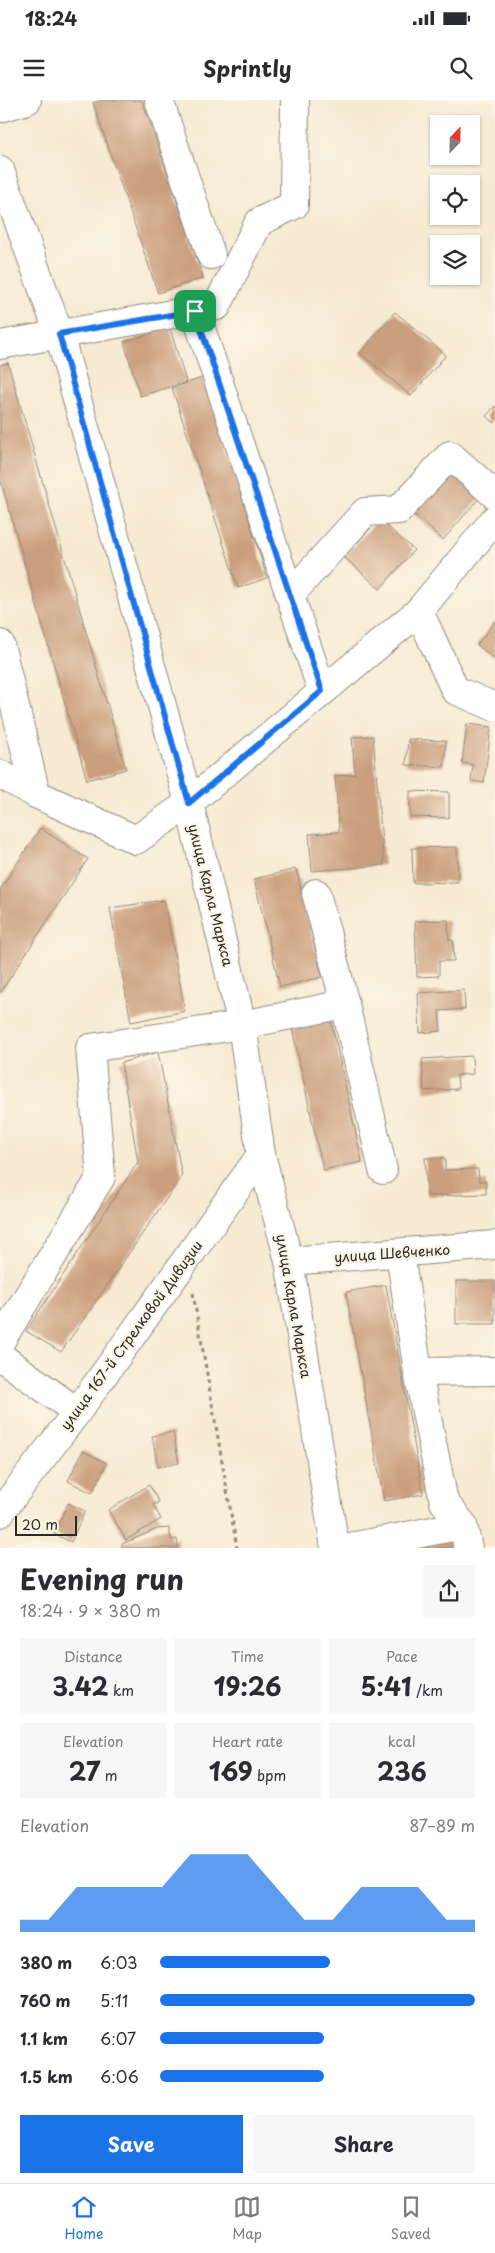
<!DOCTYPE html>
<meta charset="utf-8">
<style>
body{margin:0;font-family:"Playpen Sans",sans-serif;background:#f7f7f7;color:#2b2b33;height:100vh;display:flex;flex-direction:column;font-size:19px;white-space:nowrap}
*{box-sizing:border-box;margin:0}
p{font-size:16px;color:#7c7c81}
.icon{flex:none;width:28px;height:28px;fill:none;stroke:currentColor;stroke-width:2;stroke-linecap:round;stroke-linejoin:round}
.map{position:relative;height:1448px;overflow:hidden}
.sheet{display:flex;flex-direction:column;background:#fff;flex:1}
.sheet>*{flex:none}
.needle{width:32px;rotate:22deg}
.controls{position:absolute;left:430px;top:15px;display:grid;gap:10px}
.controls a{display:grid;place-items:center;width:50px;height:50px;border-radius:0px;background:#fff;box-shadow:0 1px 4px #0004;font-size:25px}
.scale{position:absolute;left:15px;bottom:12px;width:62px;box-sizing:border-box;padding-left:5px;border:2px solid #2b2b2b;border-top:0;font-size:14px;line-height:18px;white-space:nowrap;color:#2b2b2b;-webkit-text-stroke:4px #fcf5e5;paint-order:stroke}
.pin{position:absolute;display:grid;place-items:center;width:42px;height:42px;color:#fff;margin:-21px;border-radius:10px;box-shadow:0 2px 8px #0006}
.round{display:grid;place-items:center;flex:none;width:52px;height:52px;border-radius:0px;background:#f7f7f7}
.head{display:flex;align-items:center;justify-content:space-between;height:85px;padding:0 20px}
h1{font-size:28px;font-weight:700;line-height:38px}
.metrics{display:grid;grid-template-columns:repeat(3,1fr);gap:8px;height:85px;padding:5px 20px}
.metrics div{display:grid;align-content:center;border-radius:0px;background:#f7f7f7;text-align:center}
.metrics b{font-size:25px;font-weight:700}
.metrics small{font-size:14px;font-weight:400}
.metrics p{font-size:14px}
.chart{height:140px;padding:10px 20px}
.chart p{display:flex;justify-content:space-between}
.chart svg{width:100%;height:90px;margin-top:5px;fill:#1a73e8;opacity:.7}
.button{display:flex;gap:10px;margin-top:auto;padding:10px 20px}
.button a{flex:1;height:58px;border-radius:0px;background:#1a73e8;color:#fff;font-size:20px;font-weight:700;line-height:58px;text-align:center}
.button a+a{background:#f7f7f7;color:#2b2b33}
ul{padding:0 20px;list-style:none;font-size:16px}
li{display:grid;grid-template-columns:80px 60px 1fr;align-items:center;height:38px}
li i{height:12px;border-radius:6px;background:#1a73e8}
.status{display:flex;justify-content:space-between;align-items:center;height:35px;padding:0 25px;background:#fff;direction:ltr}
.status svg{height:14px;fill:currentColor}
header{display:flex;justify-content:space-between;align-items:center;height:65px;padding:0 20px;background:#fff;font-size:22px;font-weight:700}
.tab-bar{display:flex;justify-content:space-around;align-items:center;height:70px;border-top:1px solid #e1e1e2;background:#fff;font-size:14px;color:#7c7c81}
.tab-bar a{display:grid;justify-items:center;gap:2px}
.tab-bar .current{color:#1a73e8}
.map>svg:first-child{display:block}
</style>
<div class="status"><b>18:24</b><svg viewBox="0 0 49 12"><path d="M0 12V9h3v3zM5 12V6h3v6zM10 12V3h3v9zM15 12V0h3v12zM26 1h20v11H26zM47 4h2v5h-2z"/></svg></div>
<header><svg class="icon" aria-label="menu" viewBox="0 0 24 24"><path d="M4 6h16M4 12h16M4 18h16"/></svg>Sprintly<svg class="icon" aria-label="search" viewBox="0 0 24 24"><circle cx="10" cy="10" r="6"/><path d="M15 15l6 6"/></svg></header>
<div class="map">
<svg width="495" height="1448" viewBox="0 0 495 1448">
<rect width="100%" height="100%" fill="#fcf5e5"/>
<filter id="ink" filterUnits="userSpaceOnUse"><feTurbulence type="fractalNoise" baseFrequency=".02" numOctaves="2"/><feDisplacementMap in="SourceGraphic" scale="10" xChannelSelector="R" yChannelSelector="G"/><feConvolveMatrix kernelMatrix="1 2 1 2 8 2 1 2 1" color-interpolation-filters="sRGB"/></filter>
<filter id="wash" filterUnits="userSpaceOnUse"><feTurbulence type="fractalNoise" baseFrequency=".0096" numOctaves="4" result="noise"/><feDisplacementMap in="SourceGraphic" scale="20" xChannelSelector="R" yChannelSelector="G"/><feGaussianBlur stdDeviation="1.12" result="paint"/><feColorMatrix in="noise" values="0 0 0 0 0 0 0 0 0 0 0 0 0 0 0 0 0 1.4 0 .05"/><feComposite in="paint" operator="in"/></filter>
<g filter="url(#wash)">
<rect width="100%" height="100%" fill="#f7ead2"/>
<g id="blocks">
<g fill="#cb9f7d">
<polygon points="103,0 142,0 203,178 158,193 93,3"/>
<polygon points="395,212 446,255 411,296 360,253"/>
<polygon points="170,228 186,282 140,296 124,242"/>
<polygon points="8,263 126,669 87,680 0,378 0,265"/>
<polygon points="205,277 267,478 238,488 172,288"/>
<polygon points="495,306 495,323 486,316"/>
<polygon points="449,367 482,395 443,440 410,411"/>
<polygon points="379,419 414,450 380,489 344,457"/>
<polygon points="495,521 495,559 477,545"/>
<polygon points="467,624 491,627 484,683 471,681 473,665 462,663"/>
<polygon points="373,636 384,765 312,771 309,734 339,732 335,676 355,674 352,637"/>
<polygon points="408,639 446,641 444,667 406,665"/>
<polygon points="410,691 449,692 449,718 410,717"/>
<polygon points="40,728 88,759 0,893 0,790"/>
<polygon points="457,747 458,782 413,783 412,748"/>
<polygon points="296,769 322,877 280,887 254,779"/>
<polygon points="164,800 185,911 131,922 110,808"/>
<polygon points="448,820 449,840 453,840 454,861 439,861 439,876 417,877 415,821"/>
<polygon points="464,890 465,909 439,911 441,931 420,933 418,893"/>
<polygon points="331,920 362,1062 323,1070 292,928"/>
<polygon points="158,952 182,1076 61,1252 26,1231 138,1062 121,963"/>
<polygon points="472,956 473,974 457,975 458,989 424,991 422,959"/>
<polygon points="425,1058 445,1058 445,1070 478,1069 479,1081 486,1081 486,1094 427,1096"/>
<rect x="456" y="1181" width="39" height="43"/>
<polygon points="386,1185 423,1394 384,1401 346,1192"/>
<polygon points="173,1332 179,1363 158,1367 152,1336"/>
<polygon points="83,1351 107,1363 92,1393 68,1381"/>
<polygon points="149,1385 159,1402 153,1405 161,1419 126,1440 108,1410"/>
<polygon points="68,1403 85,1411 71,1442 54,1434"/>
<polygon points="169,1428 171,1440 177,1439 178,1448 123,1448 122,1444 157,1429"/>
<polygon points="455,1437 457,1448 403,1448"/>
</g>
</g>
</g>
<g filter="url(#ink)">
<use href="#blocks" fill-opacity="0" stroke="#918a7e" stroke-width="1"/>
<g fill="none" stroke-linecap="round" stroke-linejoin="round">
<g stroke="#918a7e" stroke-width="30">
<g id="minor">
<polyline points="159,0 211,155"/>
<polyline points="0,8 27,0"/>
<polyline points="0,70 59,234 189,703 242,925 261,1055 289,1161 335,1448"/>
<polyline points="195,211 322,591"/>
<polyline points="0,245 217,206 259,122 294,105 295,0"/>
<polyline points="290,495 365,412 399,410 450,355 495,395"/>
<polyline points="419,511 455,590 495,607"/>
<polyline points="0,544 36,694 136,740 189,703 419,511 495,419"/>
<polyline points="0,674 36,694"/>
<polyline points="316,793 345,904"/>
<polyline points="400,1153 418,1272 444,1402 463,1425 468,1448"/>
<polyline points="289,1161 495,1145"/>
<polyline points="0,1242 101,1077 90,948 242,925 345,904 383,1070"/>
<polyline points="0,1256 77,1312"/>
<polyline points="418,1272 495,1271"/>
<polyline points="0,1413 77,1312 261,1055"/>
<polyline points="345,1448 463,1425"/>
</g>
</g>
<polyline stroke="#918a7e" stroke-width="3" stroke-dasharray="4 4" stroke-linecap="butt" points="193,1193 237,1448"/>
<use href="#minor" stroke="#fff" stroke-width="28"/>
</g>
</g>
<g fill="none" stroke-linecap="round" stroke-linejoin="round" filter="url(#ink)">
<g stroke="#fff" stroke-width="10">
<polygon id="route" points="195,211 322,591 189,703 59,234"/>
</g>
<use href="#route" stroke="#1a73e8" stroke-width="6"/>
</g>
<g text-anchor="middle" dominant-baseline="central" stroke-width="4.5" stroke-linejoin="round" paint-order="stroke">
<g font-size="14" fill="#2b2b2b" stroke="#fcf5e5">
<text transform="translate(211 795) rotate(76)">улица Карла Маркса</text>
<text transform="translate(392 1153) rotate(-4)">улица Шевченко</text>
<text transform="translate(294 1206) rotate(80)">улица Карла Маркса</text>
<text transform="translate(131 1235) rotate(-54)">улица 167-й Стрелковой Дивизии</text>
</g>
</g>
</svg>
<div class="controls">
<a><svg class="needle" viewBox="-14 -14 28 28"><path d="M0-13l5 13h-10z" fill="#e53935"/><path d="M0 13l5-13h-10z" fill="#7c7c81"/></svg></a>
<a><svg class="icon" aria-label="locate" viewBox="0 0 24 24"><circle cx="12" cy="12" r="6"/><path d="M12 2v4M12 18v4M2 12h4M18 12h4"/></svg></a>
<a><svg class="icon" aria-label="layers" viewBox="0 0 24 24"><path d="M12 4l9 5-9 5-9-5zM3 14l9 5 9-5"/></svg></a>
</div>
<div class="scale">20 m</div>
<div class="pin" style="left:195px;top:211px;background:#1e9e55"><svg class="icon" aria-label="arrive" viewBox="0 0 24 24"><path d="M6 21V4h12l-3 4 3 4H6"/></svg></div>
</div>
<section class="sheet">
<div class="head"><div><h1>Evening run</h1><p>18:24 · 9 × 380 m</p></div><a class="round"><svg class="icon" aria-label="share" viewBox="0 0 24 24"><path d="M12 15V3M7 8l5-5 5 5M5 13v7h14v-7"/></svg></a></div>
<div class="metrics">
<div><p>Distance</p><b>3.42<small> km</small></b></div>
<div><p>Time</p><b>19:26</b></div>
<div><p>Pace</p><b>5:41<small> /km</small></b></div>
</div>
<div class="metrics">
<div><p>Elevation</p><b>27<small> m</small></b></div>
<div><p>Heart rate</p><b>169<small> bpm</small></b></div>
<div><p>kcal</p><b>236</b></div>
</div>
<div class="chart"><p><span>Elevation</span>87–89 m</p>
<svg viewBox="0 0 160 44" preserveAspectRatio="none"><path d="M0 44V38L10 38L20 22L30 22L40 22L50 22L60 6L70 6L80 6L90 22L100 38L110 38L120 22L130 22L140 22L150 38L160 38V44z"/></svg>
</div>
<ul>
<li><b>380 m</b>6:03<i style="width:54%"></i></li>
<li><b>760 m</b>5:11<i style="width:100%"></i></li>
<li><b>1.1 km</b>6:07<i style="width:52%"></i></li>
<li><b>1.5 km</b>6:06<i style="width:52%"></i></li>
</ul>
<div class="button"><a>Save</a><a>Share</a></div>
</section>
<nav class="tab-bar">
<a class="current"><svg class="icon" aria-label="home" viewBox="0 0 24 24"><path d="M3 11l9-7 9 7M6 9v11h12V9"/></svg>Home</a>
<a><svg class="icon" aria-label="map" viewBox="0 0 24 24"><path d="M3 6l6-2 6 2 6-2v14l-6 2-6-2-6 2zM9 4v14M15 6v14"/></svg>Map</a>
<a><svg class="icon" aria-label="saved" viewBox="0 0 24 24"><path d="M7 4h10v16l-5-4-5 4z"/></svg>Saved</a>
</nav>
